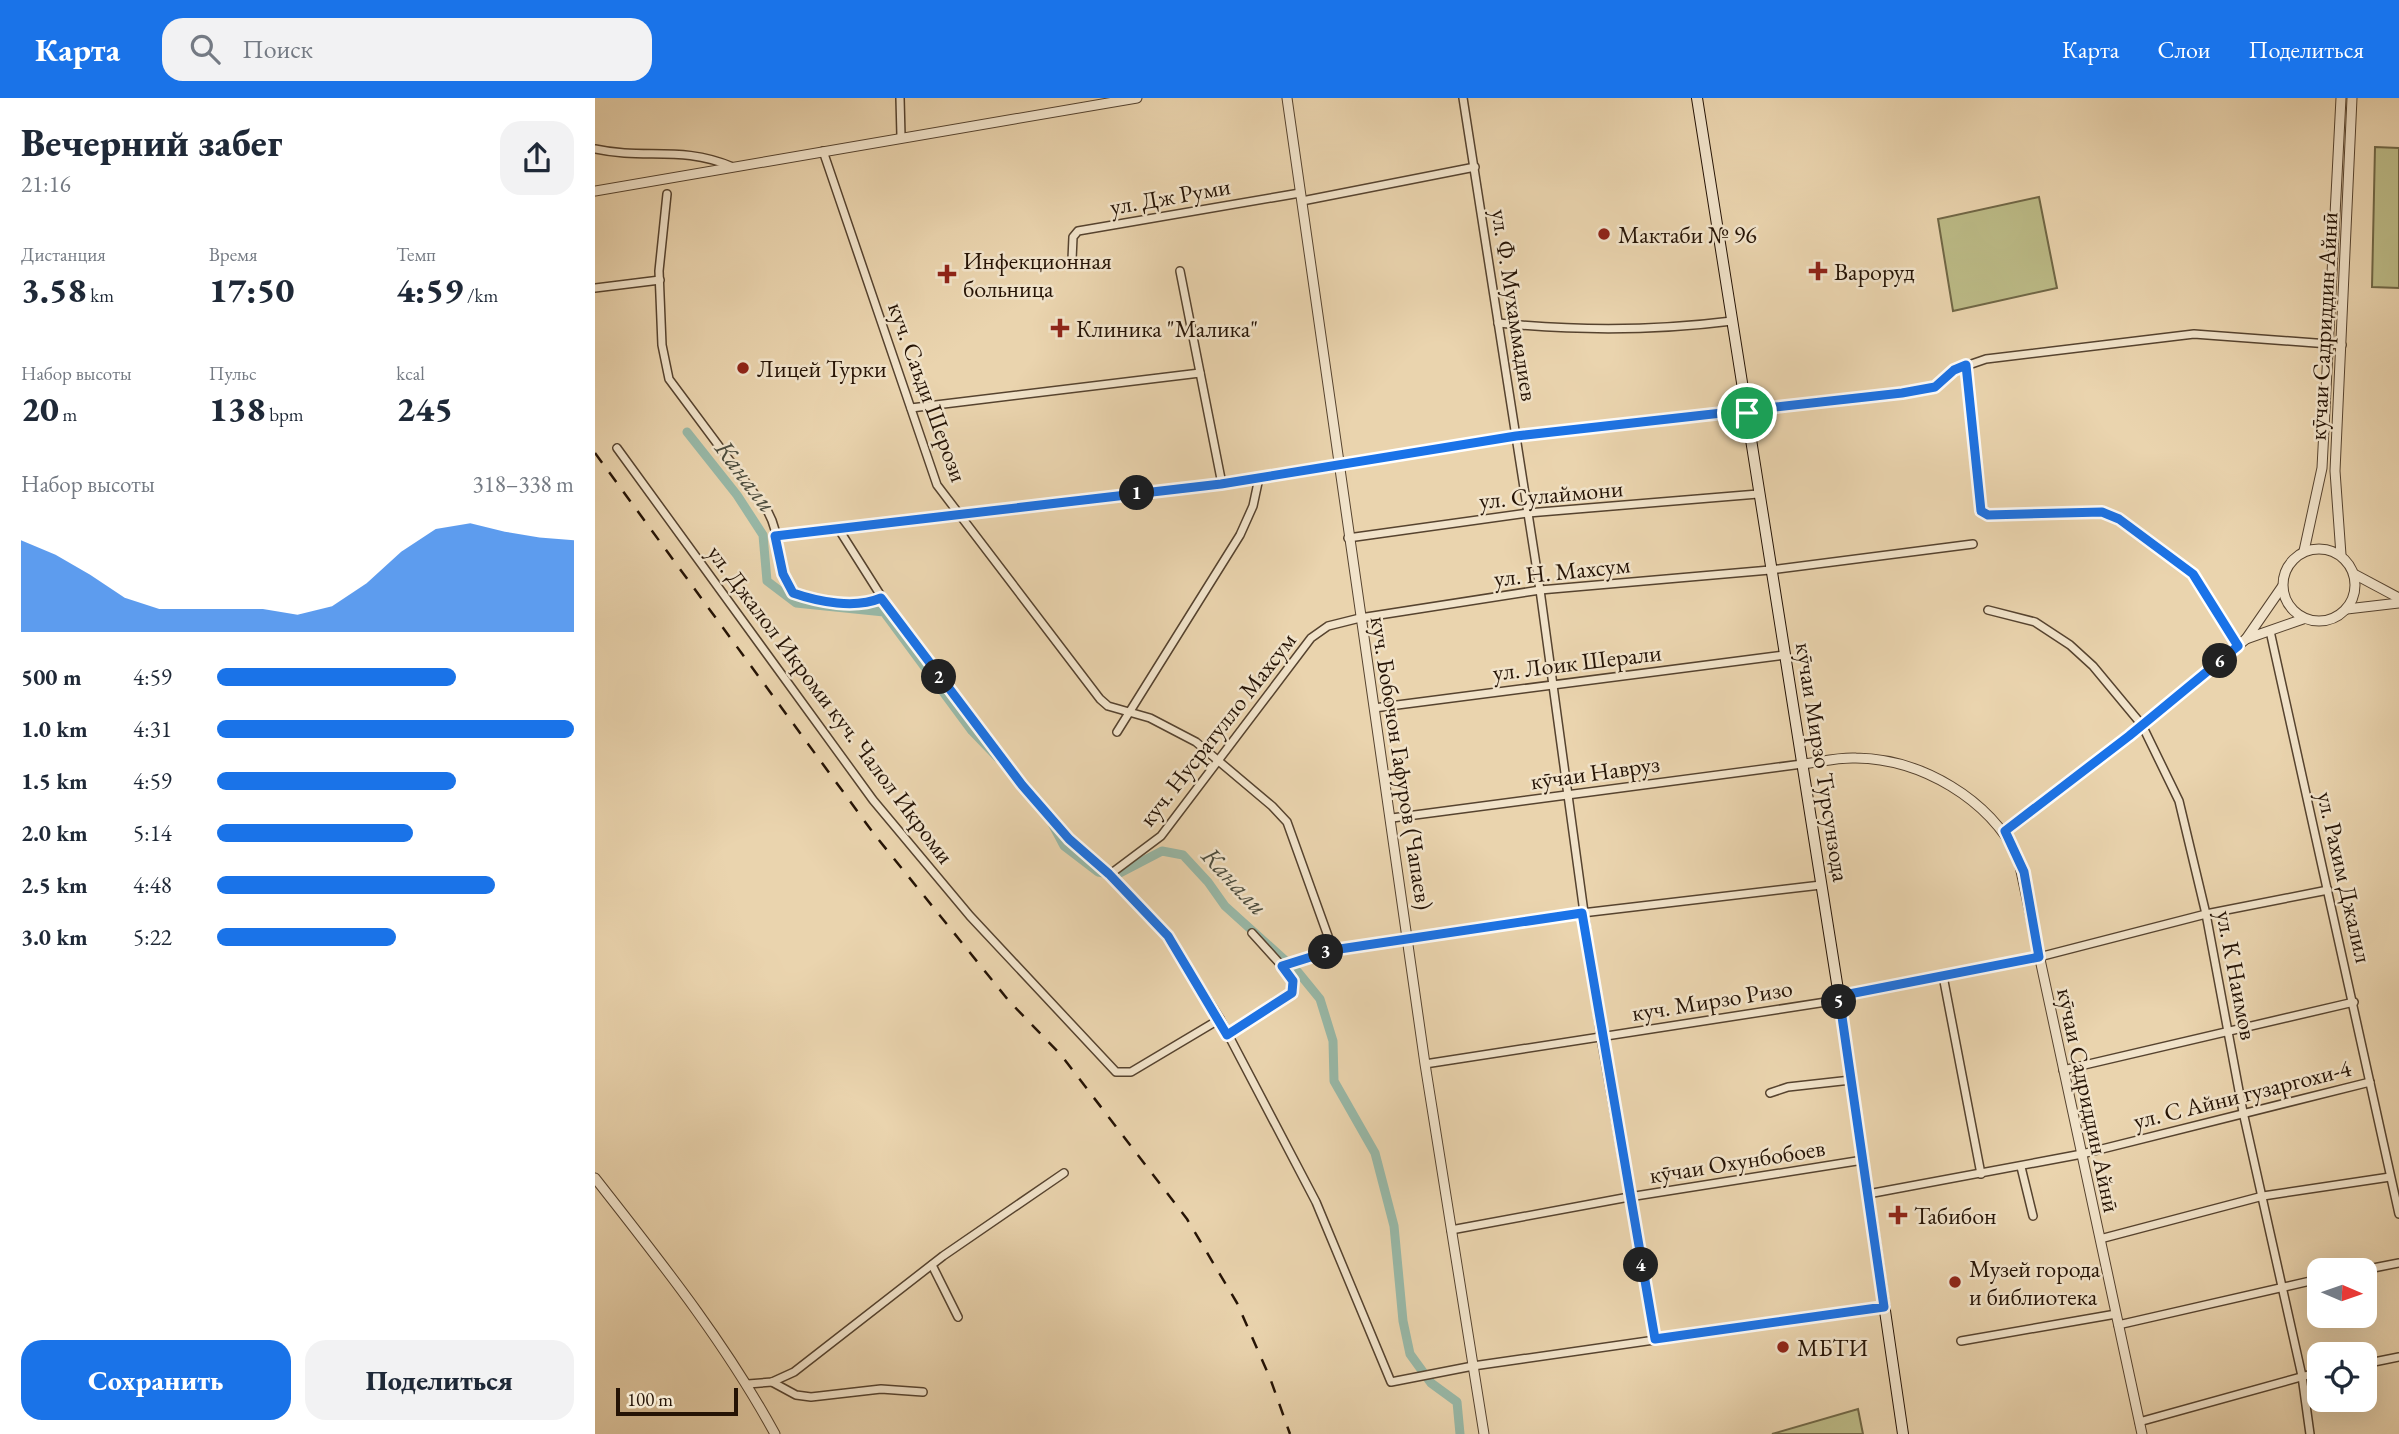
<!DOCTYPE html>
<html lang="ru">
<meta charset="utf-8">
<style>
body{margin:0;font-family:"EB Garamond",serif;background:#f2f2f3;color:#1f2937;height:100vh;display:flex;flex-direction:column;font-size:26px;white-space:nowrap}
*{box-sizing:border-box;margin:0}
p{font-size:23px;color:#747a83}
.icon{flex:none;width:38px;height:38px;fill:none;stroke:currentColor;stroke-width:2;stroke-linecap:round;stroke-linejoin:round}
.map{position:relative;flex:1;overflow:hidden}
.sheet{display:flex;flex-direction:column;background:#fff;width:595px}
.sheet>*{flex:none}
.needle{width:46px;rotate:92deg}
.fabs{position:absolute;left:1712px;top:1160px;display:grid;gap:14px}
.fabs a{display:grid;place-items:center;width:70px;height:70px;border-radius:14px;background:#fff;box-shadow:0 7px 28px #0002;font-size:35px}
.scale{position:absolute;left:21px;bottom:18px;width:122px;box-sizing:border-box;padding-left:7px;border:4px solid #251305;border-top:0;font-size:19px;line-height:24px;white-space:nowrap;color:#251305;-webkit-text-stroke:5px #f1e3ca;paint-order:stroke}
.pin{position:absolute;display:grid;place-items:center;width:60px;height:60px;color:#fff;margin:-30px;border:4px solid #fff;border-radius:50%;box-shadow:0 2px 7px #0007}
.km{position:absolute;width:35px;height:35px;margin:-18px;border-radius:50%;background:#222;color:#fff;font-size:19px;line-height:35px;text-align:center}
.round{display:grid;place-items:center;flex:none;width:74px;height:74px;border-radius:21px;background:#f2f2f3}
.overview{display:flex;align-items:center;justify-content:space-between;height:119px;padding:0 21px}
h1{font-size:38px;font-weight:800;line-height:52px}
.metrics{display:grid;grid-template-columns:repeat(3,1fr);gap:10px;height:119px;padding:7px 21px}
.metrics div{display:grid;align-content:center}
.metrics b{font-size:35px;font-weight:800}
.metrics small{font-size:19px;font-weight:400}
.metrics p{font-size:19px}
.chart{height:196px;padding:14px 21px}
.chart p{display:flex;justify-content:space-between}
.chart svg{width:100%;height:126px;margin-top:7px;fill:#1a73e8;opacity:.7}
.primary-button{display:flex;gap:14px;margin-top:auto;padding:14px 21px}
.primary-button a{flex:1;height:80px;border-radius:21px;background:#1a73e8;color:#fff;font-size:28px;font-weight:800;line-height:80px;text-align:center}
.primary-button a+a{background:#f2f2f3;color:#1f2937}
ul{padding:0 21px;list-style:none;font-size:23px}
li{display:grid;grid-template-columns:112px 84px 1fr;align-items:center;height:52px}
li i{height:18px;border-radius:9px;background:#1a73e8}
header{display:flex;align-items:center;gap:42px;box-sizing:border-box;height:98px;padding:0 35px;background:#1a73e8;color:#fff}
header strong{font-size:33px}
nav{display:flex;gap:38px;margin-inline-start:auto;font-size:24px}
.search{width:490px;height:63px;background:#f2f2f3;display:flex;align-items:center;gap:18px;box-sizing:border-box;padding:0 24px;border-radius:21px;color:#747a83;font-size:26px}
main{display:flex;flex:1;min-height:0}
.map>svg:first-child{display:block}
</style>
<header>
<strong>Карта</strong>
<div class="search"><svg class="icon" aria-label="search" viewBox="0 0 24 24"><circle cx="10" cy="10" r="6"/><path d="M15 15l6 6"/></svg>Поиск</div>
<nav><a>Карта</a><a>Слои</a><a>Поделиться</a></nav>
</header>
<main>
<section class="sheet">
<div class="overview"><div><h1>Вечерний забег</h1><p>21:16</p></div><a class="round"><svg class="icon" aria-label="share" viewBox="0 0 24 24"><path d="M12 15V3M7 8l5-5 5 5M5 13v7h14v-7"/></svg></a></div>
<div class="metrics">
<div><p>Дистанция</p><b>3.58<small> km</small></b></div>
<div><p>Время</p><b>17:50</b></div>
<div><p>Темп</p><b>4:59<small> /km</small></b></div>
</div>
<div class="metrics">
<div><p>Набор высоты</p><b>20<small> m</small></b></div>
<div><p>Пульс</p><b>138<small> bpm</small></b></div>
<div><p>kcal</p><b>245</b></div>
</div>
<div class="chart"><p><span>Набор высоты</span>318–338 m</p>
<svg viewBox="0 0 160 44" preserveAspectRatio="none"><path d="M0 44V12L10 17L20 24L30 32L40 36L50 36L60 36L70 36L80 38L90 35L100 27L110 16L120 8L130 6L140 9L150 11L160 12V44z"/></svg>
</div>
<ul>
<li><b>500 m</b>4:59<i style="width:67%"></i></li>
<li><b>1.0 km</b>4:31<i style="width:100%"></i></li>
<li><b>1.5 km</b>4:59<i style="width:67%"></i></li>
<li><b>2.0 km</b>5:14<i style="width:55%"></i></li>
<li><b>2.5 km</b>4:48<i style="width:78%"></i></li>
<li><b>3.0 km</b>5:22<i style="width:50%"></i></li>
</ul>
<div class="primary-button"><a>Сохранить</a><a>Поделиться</a></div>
</section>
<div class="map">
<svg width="1804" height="1336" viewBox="0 0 1804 1336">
<rect width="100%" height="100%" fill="#ead4ae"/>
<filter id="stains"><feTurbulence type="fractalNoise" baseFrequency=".00286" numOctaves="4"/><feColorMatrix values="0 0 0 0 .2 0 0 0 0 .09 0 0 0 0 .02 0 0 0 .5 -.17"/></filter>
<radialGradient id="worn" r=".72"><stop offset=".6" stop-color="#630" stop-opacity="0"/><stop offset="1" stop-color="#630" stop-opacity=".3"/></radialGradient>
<g fill="#bcbb87" stroke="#706746" stroke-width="2">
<polygon points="1780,49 1804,50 1804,190 1777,189"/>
<polygon points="1444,99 1462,190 1358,213 1343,121"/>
<polygon points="1263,1311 1268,1336 1177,1336"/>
</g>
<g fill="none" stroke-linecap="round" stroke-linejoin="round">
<g stroke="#98b8a7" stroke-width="9">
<polyline points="92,334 142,397 168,437 172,483 201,505 289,514 377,633 403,660"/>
<polyline points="453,718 469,748 503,774 521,777 567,753 588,757 613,784 630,808 703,874 725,901 738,943 739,983 780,1055 799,1128 808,1223 815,1256 836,1285 862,1304 865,1336"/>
</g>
<g stroke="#56432f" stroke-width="10">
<g id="minor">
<polyline points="305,0 306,38"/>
<polyline points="868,0 945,492 1006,939 1060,1242"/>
<path d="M 0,51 C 50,62 86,47 138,69"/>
<polyline points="228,53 342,387 505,601 513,608 555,620 601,644 677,708 692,724 738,852"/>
<path d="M 72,96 L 64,173 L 67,247 L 74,281 L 173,414 C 187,439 181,469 198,495 C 224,504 260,511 286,500"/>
<polyline points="707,103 880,69"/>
<polyline points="477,162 478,139 483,133 705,95"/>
<polyline points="585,173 627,386"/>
<polyline points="0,190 65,182"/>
<path d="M 903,225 C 982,233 1058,233 1137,223"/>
<polyline points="1371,267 1386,413 1393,417 1507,414 1516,417 1598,476 1643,548"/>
<polyline points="316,310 605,275"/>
<polyline points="22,350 278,702 375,818 521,974 536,974 625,921"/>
<polyline points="243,430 305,528 427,687 474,741 514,777 573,838 625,921 721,1104 796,1284 878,1268 1289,1209"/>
<polyline points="180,438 627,386 921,339 1307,295 1340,289 1359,272 1391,261 1599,236 1747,247"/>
<polyline points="753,440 933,415 1163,396"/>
<polyline points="1393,512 1440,524 1475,547 1498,568 1547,627 1584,703 1611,816 1648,1014 1707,1278 1715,1336"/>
<polyline points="1675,533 1804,1116"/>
<polyline points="779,610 1190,557"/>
<polyline points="522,634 645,437 658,408 664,380"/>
<polyline points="797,720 1207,666"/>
<polyline points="514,777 566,738 716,540 733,528 765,520 945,492 1175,472 1378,446"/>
<polyline points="657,835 687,868"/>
<polyline points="1348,878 1386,1076"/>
<polyline points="1244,898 1444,859 1611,816 1733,792"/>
<polyline points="632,937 697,895 699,882 687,868 738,852 987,815 1226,787"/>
<polyline points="830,966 1244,902"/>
<polyline points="1468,972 1759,904"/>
<polyline points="1175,995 1193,989 1256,982"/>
<polyline points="1426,1069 1438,1118"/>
<polyline points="1273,1096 1487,1056 1775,984"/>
<polyline points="856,1132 1034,1099 1268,1062"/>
<polyline points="1505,1141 1668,1098 1795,1079"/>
<polyline points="337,1167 363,1219"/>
<polyline points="1768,1172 1804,1165"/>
<polyline points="1523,1227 1724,1181"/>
<polyline points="1366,1243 1521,1216"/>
<polyline points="1769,1266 1804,1259"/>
<polyline points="177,1284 201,1297 216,1299 286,1291 328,1294"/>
<polyline points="153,1286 177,1284 199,1274 348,1158 469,1075"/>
<polyline points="1544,1324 1724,1274"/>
</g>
</g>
<g stroke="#56432f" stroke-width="11">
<g id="tertiary">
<polyline points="692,0 830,966 889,1336"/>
<polyline points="0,93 542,0"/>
<circle cx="1724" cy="487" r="36"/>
<polyline points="1709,453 1727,370 1746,0"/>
<polyline points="1746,457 1740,373 1757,0"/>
<polyline points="1759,476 1804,500"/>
<polyline points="1687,489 1651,541 1708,521"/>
<polyline points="1752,511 1804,505"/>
<path d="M 1207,666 C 1225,664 1243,659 1261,660 C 1327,661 1394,701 1423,759 L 1547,1336"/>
<polyline points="1410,733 1534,638 1651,541"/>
<path d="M 0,1080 C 65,1163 130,1244 180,1336"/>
</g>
</g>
<g stroke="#251305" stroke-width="12">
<polyline id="secondary" points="1102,0 1244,898 1308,1336"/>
</g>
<use href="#minor" stroke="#f1e3ca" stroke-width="7"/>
<use href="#tertiary" stroke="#f1e3ca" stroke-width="9"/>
<use href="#secondary" stroke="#f1e3ca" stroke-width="10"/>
<polyline stroke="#251305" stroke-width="2.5" stroke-dasharray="12 12" stroke-linecap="butt" points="0,355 279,736 414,903 466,957 592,1121 642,1205 675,1280 695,1336"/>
</g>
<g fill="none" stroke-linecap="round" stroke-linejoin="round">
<g stroke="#fff" stroke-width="14">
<path id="route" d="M 1371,267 L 1386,413 L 1393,417 L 1507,414 L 1524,421 L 1598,476 L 1643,548 L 1534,638 L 1410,733 L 1429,774 L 1444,859 L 1244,898 L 1289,1209 L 1060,1241 L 987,815 L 738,852 L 687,868 L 698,883 L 697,895 L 632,937 L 573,838 L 514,776 L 474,741 L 427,687 L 286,500 C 260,511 224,504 198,495 L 188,476 L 180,438 L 626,386 L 921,338 L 1307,295 L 1340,289 L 1359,272 Z"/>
</g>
<use href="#route" stroke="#1a73e8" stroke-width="9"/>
</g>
<g fill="#8f2418" stroke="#f1e3ca" stroke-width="2.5">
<circle cx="1009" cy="136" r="7"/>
<path d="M1219.5 162.5h7v7h7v7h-7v7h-7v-7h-7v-7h7z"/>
<path d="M348.5 165.5h7v7h7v7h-7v7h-7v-7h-7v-7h7z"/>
<path d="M461.5 219.5h7v7h7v7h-7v7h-7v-7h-7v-7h7z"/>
<circle cx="148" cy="270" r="7"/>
<path d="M1299.5 1106.5h7v7h7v7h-7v7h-7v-7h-7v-7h7z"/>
<circle cx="1360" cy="1184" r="7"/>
<circle cx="1188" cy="1249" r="7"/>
</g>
<g text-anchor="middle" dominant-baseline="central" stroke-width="5" stroke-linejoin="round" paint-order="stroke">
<g font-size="24" fill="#251305" stroke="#f1e3ca">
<text transform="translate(575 98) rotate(-10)">ул. Дж Руми</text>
<text transform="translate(920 207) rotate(81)">ул. Ф. Мухаммадиев</text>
<text transform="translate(1728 228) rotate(-87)">кӯчаи Садриддин Айнӣ</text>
<text transform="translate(333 294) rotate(70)">куч. Саъди Шерози</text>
<text transform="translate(956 396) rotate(-5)">ул. Сулаймони</text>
<text transform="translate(967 473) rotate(-6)">ул. Н. Махсум</text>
<text transform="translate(982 564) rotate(-7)">ул. Лоик Шерали</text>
<text transform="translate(236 606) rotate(53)">ул. Джалол Икроми куч. Чалол Икроми</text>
<text transform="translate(622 631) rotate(-52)">куч. Нусратулло Махсум</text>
<text transform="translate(1228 664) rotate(81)">кӯчаи Мирзо Турсунзода</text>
<text transform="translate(807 665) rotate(81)">куч. Бобочон Гафуров (Чапаев)</text>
<text transform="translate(1000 674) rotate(-8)">кӯчаи Навруз</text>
<text transform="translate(1750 779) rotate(77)">ул. Рахим Джалил</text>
<text transform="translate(1642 877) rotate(79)">ул. К Наимов</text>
<text transform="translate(1117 902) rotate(-9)">куч. Мирзо Ризо</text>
<text transform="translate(1647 996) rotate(-14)">ул. С Айни гузаргохи-4</text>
<text transform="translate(1494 1002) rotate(78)">кӯчаи Садриддин Айнӣ</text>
<text transform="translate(1142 1063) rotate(-9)">кӯчаи Охунбобоев</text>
</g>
<g font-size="24" fill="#251305" stroke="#f1e3ca" text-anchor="start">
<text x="1023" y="136">Мактаби № 96</text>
<text x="368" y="162">Инфекционная<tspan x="368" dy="28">больница</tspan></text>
<text x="1239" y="173">Вароруд</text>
<text x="481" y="230">Клиника "Малика"</text>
<text x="162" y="270">Лицей Турки</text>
<text x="1319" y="1117">Табибон</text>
<text x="1374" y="1170">Музей города<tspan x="1374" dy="28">и библиотека</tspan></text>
<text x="1202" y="1249">МБТИ</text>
</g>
<g font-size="26" font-style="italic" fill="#4d4d3e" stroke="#f1e3ca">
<text transform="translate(151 378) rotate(53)">Канали</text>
<text transform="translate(640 783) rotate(47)">Канали</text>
</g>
</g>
<rect width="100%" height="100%" filter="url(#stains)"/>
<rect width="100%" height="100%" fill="url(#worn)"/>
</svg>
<div class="fabs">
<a><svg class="needle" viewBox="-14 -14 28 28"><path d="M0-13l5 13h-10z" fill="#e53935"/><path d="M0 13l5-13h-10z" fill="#747a83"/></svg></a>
<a><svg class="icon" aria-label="locate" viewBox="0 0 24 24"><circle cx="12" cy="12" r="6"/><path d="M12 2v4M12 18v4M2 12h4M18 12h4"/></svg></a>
</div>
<div class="scale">100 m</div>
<div class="pin" style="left:1152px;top:315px;background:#1e9e55"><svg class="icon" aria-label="arrive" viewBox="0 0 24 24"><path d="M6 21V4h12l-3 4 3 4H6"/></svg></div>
<b class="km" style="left:542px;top:395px">1</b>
<b class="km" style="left:344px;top:579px">2</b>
<b class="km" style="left:731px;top:854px">3</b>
<b class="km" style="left:1046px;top:1167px">4</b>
<b class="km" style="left:1244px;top:904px">5</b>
<b class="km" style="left:1625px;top:563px">6</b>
</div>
</main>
